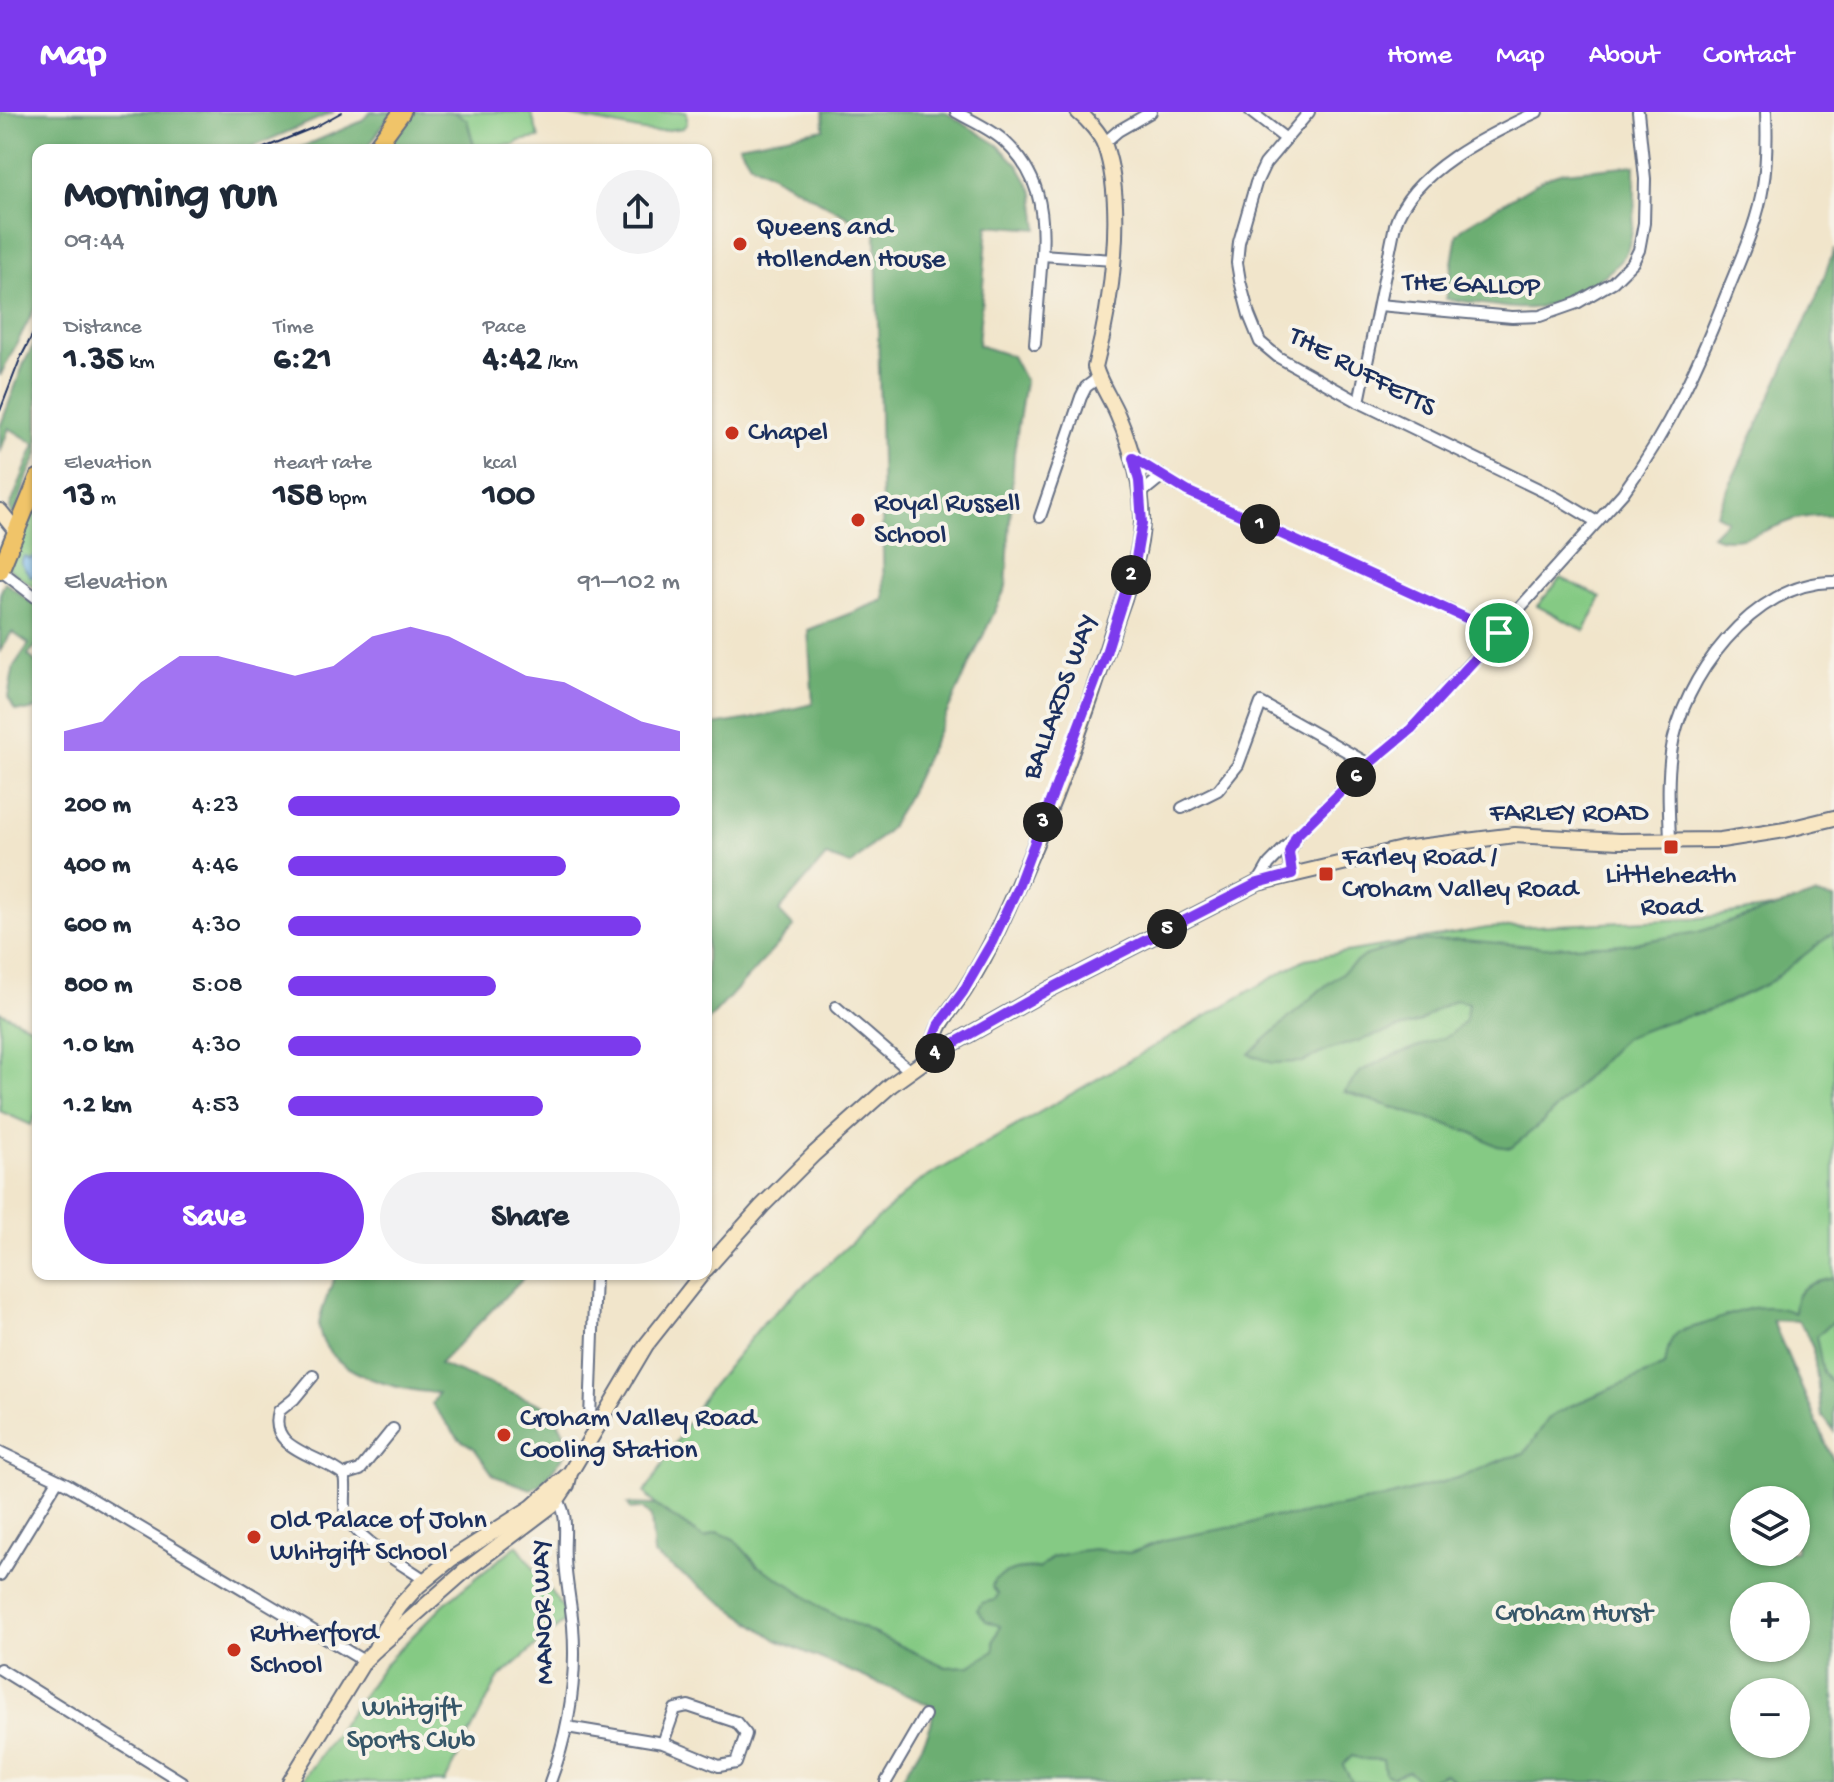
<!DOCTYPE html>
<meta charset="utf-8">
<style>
body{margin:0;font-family:"Gochi Hand",sans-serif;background:#f2f2f3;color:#1f2937;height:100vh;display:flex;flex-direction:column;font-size:30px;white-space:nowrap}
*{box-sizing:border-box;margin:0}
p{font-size:26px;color:#747a83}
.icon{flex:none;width:44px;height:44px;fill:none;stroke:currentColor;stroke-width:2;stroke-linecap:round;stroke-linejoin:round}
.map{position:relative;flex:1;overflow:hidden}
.details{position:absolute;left:32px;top:32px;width:680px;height:1136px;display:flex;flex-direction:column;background:#fff;border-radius:16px;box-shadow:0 2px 6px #0004}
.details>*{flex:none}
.tools{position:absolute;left:1730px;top:1374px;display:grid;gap:16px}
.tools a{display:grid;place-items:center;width:80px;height:80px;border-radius:50%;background:#fff;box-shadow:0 2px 6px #0004;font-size:40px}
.pin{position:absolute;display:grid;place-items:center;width:68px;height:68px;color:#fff;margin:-34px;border:4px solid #fff;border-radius:50%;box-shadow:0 2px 8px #0007}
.km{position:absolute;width:40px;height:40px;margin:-20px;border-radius:50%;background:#222;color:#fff;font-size:22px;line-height:40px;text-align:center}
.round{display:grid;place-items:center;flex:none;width:84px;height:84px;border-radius:42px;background:#f2f2f3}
.headline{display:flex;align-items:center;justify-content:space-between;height:136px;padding:0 32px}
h1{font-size:44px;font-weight:700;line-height:60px}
.figures{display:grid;grid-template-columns:repeat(3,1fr);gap:12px;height:136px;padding:8px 32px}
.figures div{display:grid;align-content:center}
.figures b{font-size:34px;font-weight:700}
.figures small{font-size:22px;font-weight:400}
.figures p{font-size:22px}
.chart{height:224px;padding:16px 32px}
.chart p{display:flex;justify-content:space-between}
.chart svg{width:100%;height:144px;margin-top:8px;fill:#7c3aed;opacity:.7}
.action{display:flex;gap:16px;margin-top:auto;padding:16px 32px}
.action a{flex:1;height:92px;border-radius:48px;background:#7c3aed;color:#fff;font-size:32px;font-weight:700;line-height:92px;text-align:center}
.action a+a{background:#f2f2f3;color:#1f2937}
ul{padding:0 32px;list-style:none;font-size:26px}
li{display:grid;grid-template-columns:128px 96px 1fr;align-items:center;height:60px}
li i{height:20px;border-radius:10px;background:#7c3aed}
header{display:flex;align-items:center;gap:48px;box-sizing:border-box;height:112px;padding:0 40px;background:#7c3aed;color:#fff}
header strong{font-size:38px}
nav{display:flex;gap:44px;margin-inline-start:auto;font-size:28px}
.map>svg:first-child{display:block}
</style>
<header>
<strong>Map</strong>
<nav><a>Home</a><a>Map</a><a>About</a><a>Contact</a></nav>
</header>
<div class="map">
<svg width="1834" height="1670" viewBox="0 0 1834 1670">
<rect width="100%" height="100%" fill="#f7f3e8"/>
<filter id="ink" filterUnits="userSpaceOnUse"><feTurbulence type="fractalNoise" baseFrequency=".0125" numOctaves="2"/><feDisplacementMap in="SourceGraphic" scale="16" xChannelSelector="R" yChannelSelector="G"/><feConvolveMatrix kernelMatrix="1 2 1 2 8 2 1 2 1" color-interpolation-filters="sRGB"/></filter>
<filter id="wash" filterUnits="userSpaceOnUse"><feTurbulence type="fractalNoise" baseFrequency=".006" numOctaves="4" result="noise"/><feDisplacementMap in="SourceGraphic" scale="32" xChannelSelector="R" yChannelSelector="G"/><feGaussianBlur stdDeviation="1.8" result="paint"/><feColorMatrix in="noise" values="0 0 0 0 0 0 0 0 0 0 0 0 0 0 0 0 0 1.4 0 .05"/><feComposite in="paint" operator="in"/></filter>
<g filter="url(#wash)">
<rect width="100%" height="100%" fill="#f1e5cb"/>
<g fill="#85ca84" stroke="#507c71" stroke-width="2" fill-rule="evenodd">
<polygon points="453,0 531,0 539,26 519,29 514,33 477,34 474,33 467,8"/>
<polygon points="553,0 687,0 687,11 683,16 654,20 643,19"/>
<polygon points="38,382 38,478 8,456"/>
<polygon points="1561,466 1601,485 1585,519 1537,494"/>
<path d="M 1834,787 L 1834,1319 L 1822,1303 L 1813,1236 L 1805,1218 L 1798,1209 L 1772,1208 L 1834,1350 L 1834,1670 L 952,1670 L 979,1570 L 771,1475 L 658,1396 L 645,1381 L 706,1281 L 764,1210 L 917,1071 L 1305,847 L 1488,816 L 1693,807 ZM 1744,1388 L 1796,1388 L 1796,1440 L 1744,1440 ZM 1744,1484 L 1796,1484 L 1796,1536 L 1744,1536 ZM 1744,1580 L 1796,1580 L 1796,1632 L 1744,1632 Z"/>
<polygon points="0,900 38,918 38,997 31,1013 0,999"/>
<polygon points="517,1433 569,1505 498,1567 445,1670 301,1670 384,1553 444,1492"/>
</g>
<g fill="#6cae72" stroke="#446e68" stroke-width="2" fill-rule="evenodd">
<polygon points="0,0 334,0 245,38 38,38 38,190 0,264"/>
<polygon points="371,0 392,0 366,38 295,38 360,10"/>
<polygon points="410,0 453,0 467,8 475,38 384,38"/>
<polygon points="823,0 945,0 998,33 1018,53 1034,81 1038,117 988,113 978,233 1012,244 1025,269 1014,341 1006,475 909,682 890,716 851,753 826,744 779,799 794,815 706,911 706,614 750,607 813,592 808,518 884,488 876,120 750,51 739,33 824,17"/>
<path d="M 1635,53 C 1635,79 1636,107 1629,133 C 1621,162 1566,188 1539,195 C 1518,200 1469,189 1446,187 L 1457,122 L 1465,114 L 1545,66 L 1563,60 Z"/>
<path d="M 1834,137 L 1834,404 C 1821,403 1809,404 1796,407 C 1770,415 1737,436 1712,423 L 1727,408 L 1716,402 L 1816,187 Z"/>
<polygon points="38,225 38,342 28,363 13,408 10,395 35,332 9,316 0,341 0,315 24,251"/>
<polygon points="5,470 38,496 38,532 28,543 38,552 38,596 26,599 15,598 8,585 14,554 29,532 12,520 0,539 0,482"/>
<polygon points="1815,783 1834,787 1834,820 1767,872 1711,898 1663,911 1624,926 1544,1009 1511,1036 1497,1034 1473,1021 1344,980 1361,959 1387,946 1450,923 1465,909 1468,891 1456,888 1437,897 1420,910 1328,938 1303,950 1272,951 1249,942 1320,878 1364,844 1410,830 1464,828 1544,835 1628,832 1698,820"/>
<path d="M 336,1162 L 527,1162 L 439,1252 L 542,1293 L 555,1303 L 571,1335 L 543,1370 L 531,1377 L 494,1364 L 474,1336 L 459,1327 L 432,1292 L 438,1281 C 400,1279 325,1262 319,1216 C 317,1206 332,1173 336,1162 Z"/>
<path d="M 1834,1166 L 1834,1209 L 1816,1224 L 1823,1260 L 1834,1273 L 1834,1319 L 1822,1303 L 1813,1236 L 1805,1218 L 1798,1209 L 1772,1208 L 1834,1350 L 1834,1670 L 1457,1670 L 1445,1662 L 1428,1669 L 1418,1667 L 1408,1659 L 1393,1665 L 1385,1662 L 1383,1648 L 1361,1647 L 1352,1644 L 1343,1653 L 1352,1670 L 899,1670 C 909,1654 942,1610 930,1593 L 777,1528 L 654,1443 L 651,1405 L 643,1397 L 631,1397 L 628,1392 L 655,1393 L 704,1426 L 718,1420 L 734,1427 L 758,1454 L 795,1476 L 822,1497 L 946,1555 L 970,1554 L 994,1539 L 994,1528 L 1000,1514 L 986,1509 L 977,1498 L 982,1491 L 995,1488 L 998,1482 L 992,1475 L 994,1468 C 1010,1458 1021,1455 1039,1457 L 1052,1445 L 1079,1439 L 1093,1437 L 1130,1441 L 1164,1428 L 1249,1412 L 1267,1405 L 1292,1404 L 1384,1386 L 1464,1364 L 1506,1346 L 1524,1342 L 1548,1307 L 1568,1295 L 1665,1254 C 1667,1242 1668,1227 1679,1220 C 1686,1216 1696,1215 1704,1212 C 1733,1202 1764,1186 1794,1201 C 1794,1174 1810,1171 1834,1166 ZM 1744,1388 L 1796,1388 L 1796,1440 L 1744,1440 ZM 1744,1484 L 1796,1484 L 1796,1536 L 1744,1536 ZM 1744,1580 L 1796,1580 L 1796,1632 L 1744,1632 Z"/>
</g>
<polygon fill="#77baed" stroke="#4974a6" stroke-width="2" points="36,443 38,461 31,465 21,451 24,444 31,447"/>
</g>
<g filter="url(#ink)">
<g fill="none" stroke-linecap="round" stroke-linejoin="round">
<g stroke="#666f84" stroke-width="14">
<g id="street">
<path d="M 956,0 C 972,9 991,17 1004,29 C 1039,61 1045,98 1042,143 L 1113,148"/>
<polyline points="1251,0 1286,27 1309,0"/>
<polyline points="1286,27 1265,52 1256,71 1239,130 1237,151 1240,169 1249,203 1260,230 1278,245 1359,290 1557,386 1597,410"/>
<polyline points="1104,31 1118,19 1151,0"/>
<polyline points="1379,193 1512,205 1540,204 1577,191 1613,170 1633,150 1639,138 1644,111 1645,67 1638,0"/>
<polyline points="1035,232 1042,143"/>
<path d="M 1359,290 L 1395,113 C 1411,60 1489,22 1537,0"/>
<polyline points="1133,346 1187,379 1499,521"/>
<polyline points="1140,382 1161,365"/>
<polyline points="1040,405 1081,285 1086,275 1098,266"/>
<polyline points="0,458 38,487"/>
<polyline points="1182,696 1218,678 1238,653 1261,591 1369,652"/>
<path d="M 1670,728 C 1669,699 1667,669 1671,641 C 1681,567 1754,469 1834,470"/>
<polyline points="1292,762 1288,746 1294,729"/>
<path d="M 1258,771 L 1269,752 L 1306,714 L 1369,652 L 1411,617 L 1623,381 C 1670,317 1701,247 1730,173 C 1743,141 1758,108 1763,74 C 1767,50 1767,24 1766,0"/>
<polyline points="836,895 910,959"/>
<path d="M 313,1264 L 294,1287 L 279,1299 C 267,1339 322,1343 344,1363 C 347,1376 343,1390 346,1402 C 354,1426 404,1453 425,1468"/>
<polyline points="593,1322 590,1307 595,1162"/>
<polyline points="0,1340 67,1372 364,1549"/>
<polyline points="344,1363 360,1358 393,1317"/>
<polyline points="0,1463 58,1368"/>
<polyline points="0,1557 182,1670"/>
<polyline points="567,1615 663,1631 675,1597 688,1594 736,1610 746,1622 736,1651 719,1654 663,1631"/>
<path d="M 550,1670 C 569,1620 577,1567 573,1514 C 571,1492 566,1470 565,1447 C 563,1424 571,1402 554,1383"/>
<polyline points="886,1670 925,1603"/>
</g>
</g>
<g stroke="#666f84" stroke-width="18">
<g id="secondary">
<polyline points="0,399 17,420"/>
<path d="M 933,943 C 934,913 948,903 964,879 C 977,859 989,837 999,815 C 1044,719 1082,617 1114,515 C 1125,482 1141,445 1142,410 C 1143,374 1132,337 1118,304 C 1111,287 1100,273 1095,255 C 1111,193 1126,95 1105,34 C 1101,22 1087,7 1078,0"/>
<polyline points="706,1157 762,1094 814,1042 891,973 933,943 1050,877 1258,771 1402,737 1515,723 1619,729 1721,728 1785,718 1834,706"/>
<polyline points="375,1538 466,1458 555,1391 567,1373 570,1361 646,1233 702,1162"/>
<polyline points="290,1670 364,1549 375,1538 384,1517 400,1494 418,1474 451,1447 532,1395 569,1362"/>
</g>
</g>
<g stroke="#666f84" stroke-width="20">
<g id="primary">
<polyline points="374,38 402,0"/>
<polyline points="0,459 38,366"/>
</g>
</g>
<use href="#street" stroke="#fff" stroke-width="10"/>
<use href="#secondary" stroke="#f9e7c3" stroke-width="14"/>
<use href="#primary" stroke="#f0c469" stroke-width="16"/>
<g stroke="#1b2f5e" stroke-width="2">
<polyline points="259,38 315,15 342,0"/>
<polyline points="0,299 20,247 38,212"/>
</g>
</g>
</g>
<g fill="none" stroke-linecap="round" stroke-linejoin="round" filter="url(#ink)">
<g stroke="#fff" stroke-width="16">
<polygon id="route" points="1133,346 1187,379 1499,521 1411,617 1369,652 1296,724 1289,740 1292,762 1258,771 1050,877 933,943 934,925 939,912 963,880 992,830 1017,777 1105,544 1136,446 1142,411 1139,369"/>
</g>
<use href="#route" stroke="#7c3aed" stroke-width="10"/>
</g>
<g fill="#c8321e" stroke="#f7f3e8" stroke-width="3">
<circle cx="740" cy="132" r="8"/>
<circle cx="732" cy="321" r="8"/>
<circle cx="858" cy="408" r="8"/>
<rect x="1663" y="727" width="16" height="16" rx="4"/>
<rect x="1318" y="754" width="16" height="16" rx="4"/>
<circle cx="504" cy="1323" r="8"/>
<circle cx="254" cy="1425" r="8"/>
<circle cx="234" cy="1538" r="8"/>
</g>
<g text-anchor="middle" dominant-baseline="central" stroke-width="8" stroke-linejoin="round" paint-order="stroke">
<g font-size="28" fill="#1b2f5e" stroke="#f7f3e8" text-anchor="start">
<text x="756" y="116">Queens and<tspan x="756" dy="32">Hollenden House</tspan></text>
<text x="748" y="321">Chapel</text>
<text x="874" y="392">Royal Russell<tspan x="874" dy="32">School</tspan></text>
<text x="1342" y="746">Farley Road /<tspan x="1342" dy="32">Croham Valley Road</tspan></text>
<text x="1671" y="764" text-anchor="middle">Littleheath<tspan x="1671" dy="32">Road</tspan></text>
<text x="520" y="1307">Croham Valley Road<tspan x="520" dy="32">Cooling Station</tspan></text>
<text x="270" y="1409">Old Palace of John<tspan x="270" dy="32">Whitgift School</tspan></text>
<text x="250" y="1522">Rutherford<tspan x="250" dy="32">School</tspan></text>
</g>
<g font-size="28" fill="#1b2f5e" stroke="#f7f3e8">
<text transform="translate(1471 174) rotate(2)">THE GALLOP</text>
<text transform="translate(1362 261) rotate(28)">THE RUFFETTS</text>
<text transform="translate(1061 585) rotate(-70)">BALLARDS WAY</text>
<text x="1569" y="702">FARLEY ROAD</text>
<text transform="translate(544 1500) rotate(-92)">MANOR WAY</text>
</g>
<g font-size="28" fill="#365668" stroke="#f7f3e8">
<text x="1574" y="1502">Croham Hurst</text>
<text x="411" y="1597">Whitgift<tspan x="411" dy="32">Sports Club</tspan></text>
</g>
</g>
</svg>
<div class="tools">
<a><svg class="icon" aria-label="layers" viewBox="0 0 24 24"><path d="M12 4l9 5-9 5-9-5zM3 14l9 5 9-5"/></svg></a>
<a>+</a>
<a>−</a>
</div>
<div class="pin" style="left:1499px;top:521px;background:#1e9e55"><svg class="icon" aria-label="arrive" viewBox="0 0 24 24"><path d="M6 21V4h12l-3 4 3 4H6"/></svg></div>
<b class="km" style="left:1260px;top:412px">1</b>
<b class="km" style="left:1131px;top:463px">2</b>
<b class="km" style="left:1043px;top:710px">3</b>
<b class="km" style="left:935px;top:941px">4</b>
<b class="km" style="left:1167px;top:817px">5</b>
<b class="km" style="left:1356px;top:665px">6</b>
<section class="details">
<div class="headline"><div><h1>Morning run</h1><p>09:44</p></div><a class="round"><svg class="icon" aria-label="share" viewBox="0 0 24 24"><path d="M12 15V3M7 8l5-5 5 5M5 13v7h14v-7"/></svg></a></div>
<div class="figures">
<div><p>Distance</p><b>1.35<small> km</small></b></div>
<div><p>Time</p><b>6:21</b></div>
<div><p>Pace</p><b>4:42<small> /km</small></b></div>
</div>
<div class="figures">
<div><p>Elevation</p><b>13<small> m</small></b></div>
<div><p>Heart rate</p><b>158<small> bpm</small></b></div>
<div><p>kcal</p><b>100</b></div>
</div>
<div class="chart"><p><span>Elevation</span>91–102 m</p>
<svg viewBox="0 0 160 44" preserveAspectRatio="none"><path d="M0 44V38L10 35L20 23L30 15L40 15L50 18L60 21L70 18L80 9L90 6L100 9L110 15L120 21L130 23L140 29L150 35L160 38V44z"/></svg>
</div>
<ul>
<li><b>200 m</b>4:23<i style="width:100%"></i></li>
<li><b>400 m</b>4:46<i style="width:71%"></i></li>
<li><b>600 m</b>4:30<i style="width:90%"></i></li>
<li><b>800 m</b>5:08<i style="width:53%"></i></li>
<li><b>1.0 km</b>4:30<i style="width:90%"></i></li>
<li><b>1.2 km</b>4:53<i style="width:65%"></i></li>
</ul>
<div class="action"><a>Save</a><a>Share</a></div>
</section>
</div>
